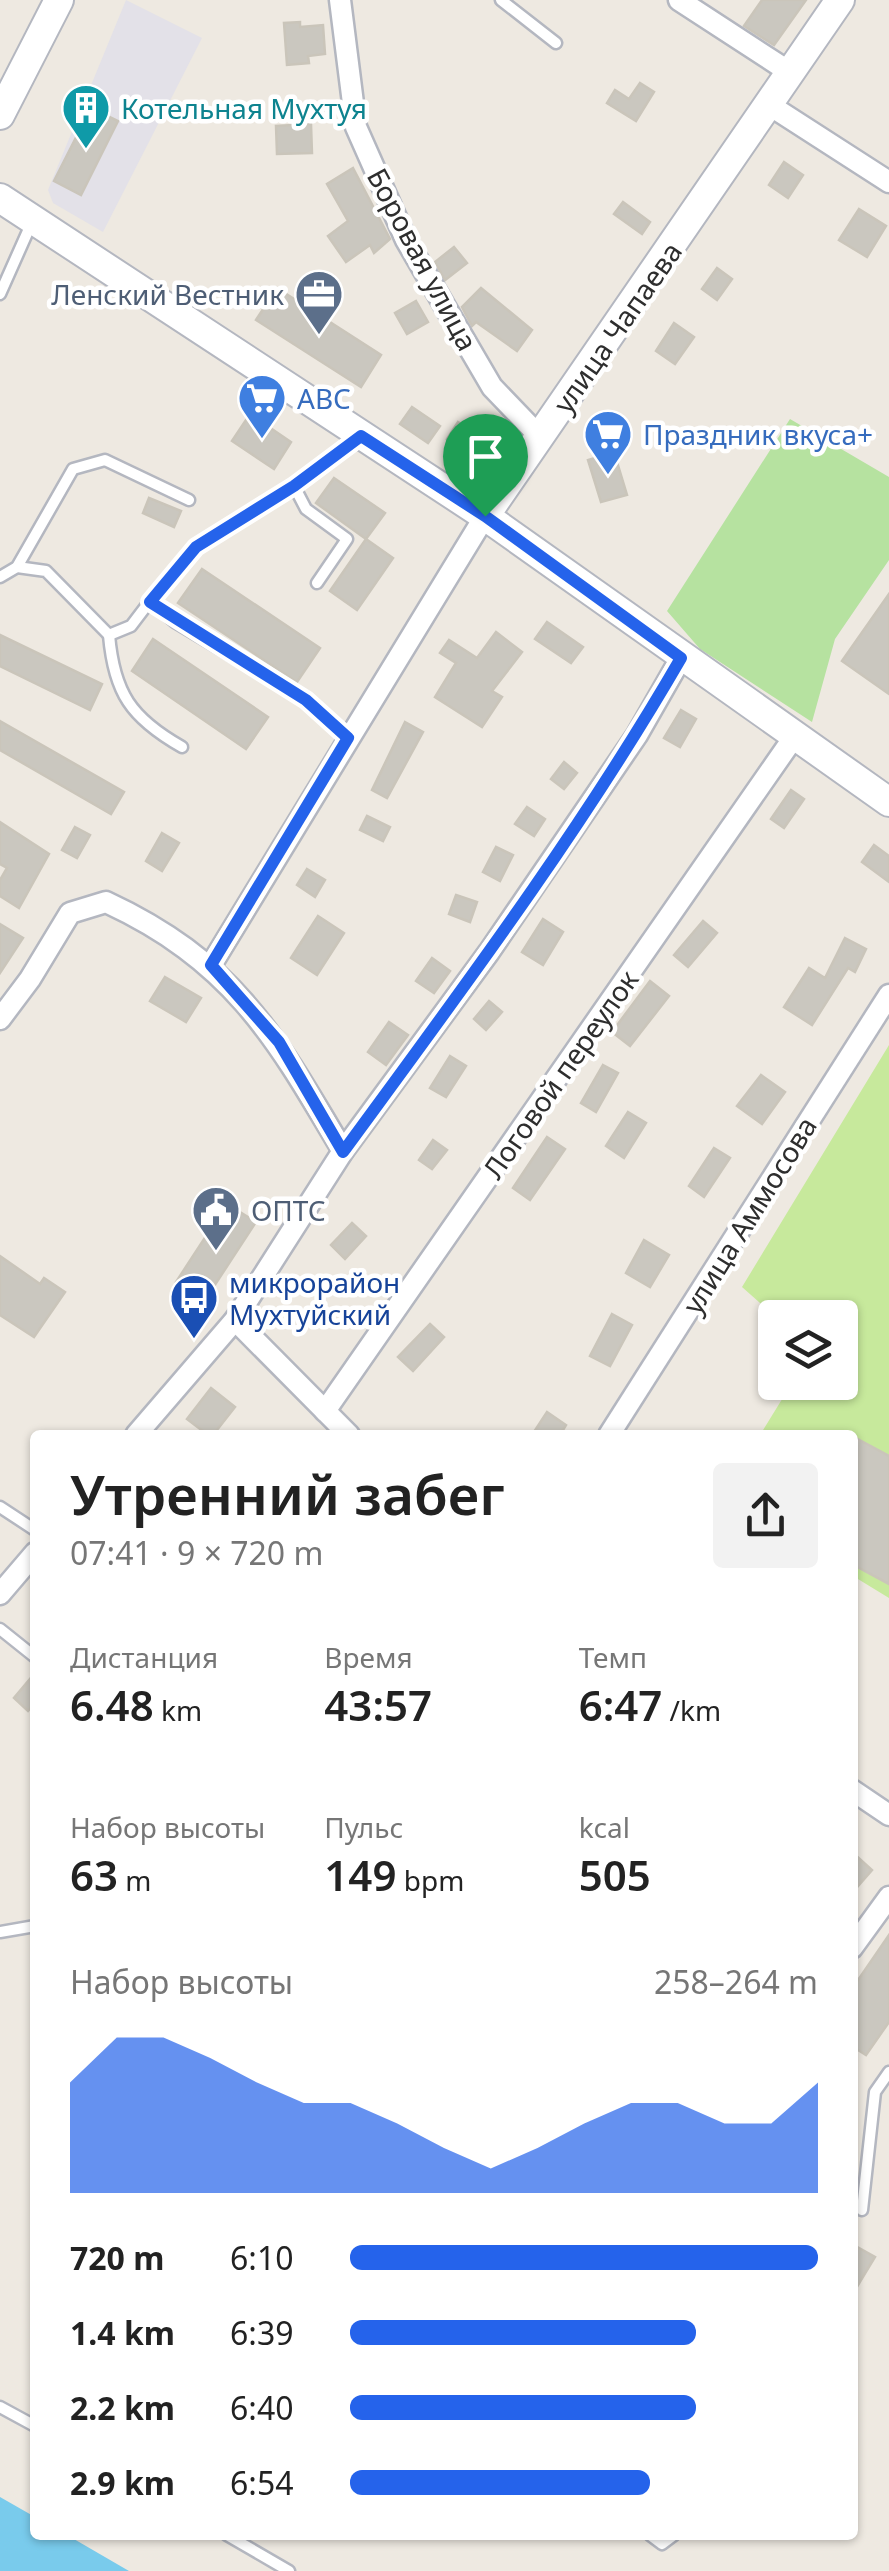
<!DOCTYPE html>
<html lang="ru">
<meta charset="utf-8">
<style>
body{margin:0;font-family:"Noto Sans",sans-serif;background:#f2f2f2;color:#222;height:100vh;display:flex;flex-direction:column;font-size:38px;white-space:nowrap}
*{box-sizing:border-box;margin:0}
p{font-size:32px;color:#767676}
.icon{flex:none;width:55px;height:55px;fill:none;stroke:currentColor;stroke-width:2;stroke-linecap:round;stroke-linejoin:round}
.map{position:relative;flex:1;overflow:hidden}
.sheet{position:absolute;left:30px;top:1430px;width:828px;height:1110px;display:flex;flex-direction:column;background:#fff;border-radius:10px;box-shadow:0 2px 8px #0004}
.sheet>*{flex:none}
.controls{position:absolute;left:758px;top:1300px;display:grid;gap:20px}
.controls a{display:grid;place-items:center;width:100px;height:100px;border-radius:10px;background:#fff;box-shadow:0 2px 8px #0004;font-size:50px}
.pin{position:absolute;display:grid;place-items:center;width:85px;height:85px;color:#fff;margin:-102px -42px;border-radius:50% 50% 50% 0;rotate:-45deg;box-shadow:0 0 10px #0007}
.pin .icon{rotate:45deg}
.round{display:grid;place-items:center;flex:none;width:105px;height:105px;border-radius:10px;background:#f2f2f2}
.overview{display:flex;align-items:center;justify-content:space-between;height:170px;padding:0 40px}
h1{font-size:55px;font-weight:600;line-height:75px}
.stats{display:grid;grid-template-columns:repeat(3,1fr);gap:15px;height:170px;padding:10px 40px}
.stats div{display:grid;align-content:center}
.stats b{font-size:42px;font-weight:600}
.stats small{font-size:28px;font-weight:400}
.stats p{font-size:28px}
.chart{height:280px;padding:20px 40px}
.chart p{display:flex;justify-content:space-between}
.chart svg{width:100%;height:180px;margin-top:10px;fill:#2563eb;opacity:.7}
ul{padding:0 40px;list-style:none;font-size:32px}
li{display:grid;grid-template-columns:160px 120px 1fr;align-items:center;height:75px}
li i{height:25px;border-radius:12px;background:#2563eb}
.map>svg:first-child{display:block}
</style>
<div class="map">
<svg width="889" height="2571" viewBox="0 0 889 2571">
<rect width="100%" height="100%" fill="#eee9e1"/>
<polygon fill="#e3e1e8" points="126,0 202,38 103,232 53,203 48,190"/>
<polygon fill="#b6e2a0" points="790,419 889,477 889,560 835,639 812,722 700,649 667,611"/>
<polygon fill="#c7e99c" points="889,1045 889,1598 853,1576 852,1435 760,1435 792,1383 840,1382 840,1318 776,1317 742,1287"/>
<polygon fill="#79cbec" points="0,2497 35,2517 35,2535 67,2535 129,2571 0,2571"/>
<g fill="#cac7bf" stroke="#cac5ba" stroke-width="2.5">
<polygon points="762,0 806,0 774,45 744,26"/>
<polygon points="300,22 300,27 323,25 325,54 308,56 309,63 287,65 284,23"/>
<polygon points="640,83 654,92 636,121 607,103 615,90 629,99"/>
<polygon points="91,108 118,121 81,195 54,181"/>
<polygon points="311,124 312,153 277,154 276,126"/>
<polygon points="784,162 803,175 788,198 769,185"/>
<polygon points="353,168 390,239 374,253 370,245 346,262 328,236 348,221 327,184"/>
<polygon points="623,202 650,222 642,234 614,214"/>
<polygon points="859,209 886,226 867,257 839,240"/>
<polygon points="454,247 467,263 445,280 435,262"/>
<polygon points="717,268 732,279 717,300 702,289"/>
<polygon points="277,288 381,355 361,387 256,320"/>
<polygon points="481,288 532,330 517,351 476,322 472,326 465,313 462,307"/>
<polygon points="416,301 428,322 407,334 395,313"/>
<polygon points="674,323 694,337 675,364 656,351"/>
<polygon points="412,407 440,426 428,443 400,424"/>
<polygon points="250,414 291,442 274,469 232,441"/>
<polygon points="458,422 478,434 468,452 447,439"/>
<polygon points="614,452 627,495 601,502 588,460"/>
<polygon points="334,478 385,513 366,539 316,503"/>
<polygon points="149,498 181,511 174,527 143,513"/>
<polygon points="366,539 393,558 357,610 330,591"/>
<polygon points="202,569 320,648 297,682 178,603"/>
<polygon points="889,594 889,694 842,661"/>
<polygon points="547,622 583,647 571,663 535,639"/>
<polygon points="496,632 522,652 492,691 502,697 482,727 435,697 456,663 440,653 449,640 477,658"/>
<polygon points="0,635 102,684 90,710 0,666"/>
<polygon points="153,639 268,717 246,749 132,671"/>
<polygon points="681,710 696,719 680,747 664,738"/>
<polygon points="0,721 124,792 111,814 0,750"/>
<polygon points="405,722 423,732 387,798 372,790"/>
<polygon points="564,762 577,773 564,789 551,779"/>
<polygon points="791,790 804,799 784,828 771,819"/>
<polygon points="527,807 545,819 534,836 515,824"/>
<polygon points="367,816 390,827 383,841 360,830"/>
<polygon points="0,822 49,854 19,908 0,896 0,880 7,868 0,864"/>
<polygon points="75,827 90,835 77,858 62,850"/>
<polygon points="162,833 179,843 162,871 146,861"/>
<polygon points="874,845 889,856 889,882 862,862"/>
<polygon points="496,847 513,855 500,881 483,872"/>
<polygon points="307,869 325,880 315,897 297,885"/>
<polygon points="456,895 477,902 470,922 449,914"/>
<polygon points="318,916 344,933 317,975 291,958"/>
<polygon points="543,919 563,932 543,965 522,952"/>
<polygon points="703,921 717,933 688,967 674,955"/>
<polygon points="0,924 23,938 0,973"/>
<polygon points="845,938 866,949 855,972 848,968 812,1025 784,1007 809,968 825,978"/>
<polygon points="432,958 450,971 434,993 416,981"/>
<polygon points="165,977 201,998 186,1022 150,1001"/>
<polygon points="650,981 669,996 630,1046 612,1032"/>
<polygon points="489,1001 502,1012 486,1030 474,1019"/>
<polygon points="389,1022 408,1035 386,1065 368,1052"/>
<polygon points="450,1056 466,1066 446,1097 430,1088"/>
<polygon points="603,1065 618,1073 596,1112 581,1103"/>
<polygon points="761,1075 785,1092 762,1124 737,1106"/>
<polygon points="628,1112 646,1123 624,1158 606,1146"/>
<polygon points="547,1137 565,1149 530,1200 513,1188"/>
<polygon points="433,1140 447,1150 432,1169 419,1160"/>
<polygon points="714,1148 730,1158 704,1197 689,1186"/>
<polygon points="227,1204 256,1222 205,1300 176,1282"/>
<polygon points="352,1223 366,1236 345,1259 331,1245"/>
<polygon points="644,1240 669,1255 650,1287 626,1273"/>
<polygon points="0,1256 40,1284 44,1278 65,1292 34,1337 0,1315"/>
<polygon points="612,1314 632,1325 610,1366 590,1356"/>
<polygon points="430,1324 444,1337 413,1371 398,1357"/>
<polygon points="211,1388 235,1407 213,1435 208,1435 187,1419"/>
<polygon points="547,1412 566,1425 560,1435 532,1435"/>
<polygon points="852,1436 889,1456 889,1584 852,1564"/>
<polygon points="35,1673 35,1703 28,1711 14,1698"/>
<polygon points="852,1852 872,1870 852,1893"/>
<polygon points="889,1935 889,2022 866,2055 852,2046 852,1989"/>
<polygon points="852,2244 875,2257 852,2295"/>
</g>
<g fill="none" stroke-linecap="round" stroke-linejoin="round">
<g stroke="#b4b7c0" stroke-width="15">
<g id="lane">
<polyline points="501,0 556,43"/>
<polyline points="0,294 32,222"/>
<polyline points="294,486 306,509 347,539 317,583"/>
<polyline points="17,567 46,571 109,635 131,626 150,601 175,622 306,700 348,737"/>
<polyline points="0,577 17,567 73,469 105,460 189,500"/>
<polyline points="150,601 196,547 294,486 360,437"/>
<path d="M 109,635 C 114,693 131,718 182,747"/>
<polyline points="0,1507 35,1530"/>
<polyline points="0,1629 35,1657"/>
<polyline points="0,1932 35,1926"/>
<polyline points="862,2210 875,2092 889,2072"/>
<polyline points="0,2407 35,2426"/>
<polyline points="227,2535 289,2571"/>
<polyline points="650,2535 662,2544 674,2535"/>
</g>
</g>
<g stroke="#b4b7c0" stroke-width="25">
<g id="street">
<polyline points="340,0 356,127 406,240 492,387 540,437"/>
<polyline points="679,0 791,73"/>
<polyline points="771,106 889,182"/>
<polyline points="211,965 485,516"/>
<path d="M 0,1019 L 30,979 L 70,913 L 106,902 C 233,961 275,1036 343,1151"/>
<polyline points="235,1320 349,1435"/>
<polyline points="325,1411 794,737"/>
<polyline points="136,1435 235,1320 343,1151 489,952 637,735 681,658"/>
<polyline points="609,1435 889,995"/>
<polyline points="0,1594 35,1553"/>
<polyline points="852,1790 889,1815"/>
<polyline points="852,1948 889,1897"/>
</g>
</g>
<g stroke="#b4b7c0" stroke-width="32">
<g id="secondary">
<polyline points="0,115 59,0"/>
<polyline points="0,198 485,516 889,802"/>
<polyline points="485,516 840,0"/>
</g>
</g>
<use href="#lane" stroke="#fff" stroke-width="10"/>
<use href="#street" stroke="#fff" stroke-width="20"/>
<use href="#secondary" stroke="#fff" stroke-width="28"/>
</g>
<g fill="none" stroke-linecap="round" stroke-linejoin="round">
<g stroke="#fff" stroke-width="20">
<path id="route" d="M 361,436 L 485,516 L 681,658 C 581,831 461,991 343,1152 L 279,1042 L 211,965 L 348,738 L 306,700 L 150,602 L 196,547 L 294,486 Z"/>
</g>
<use href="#route" stroke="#2563eb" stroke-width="12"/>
</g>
<defs>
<g id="building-pin" transform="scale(2.5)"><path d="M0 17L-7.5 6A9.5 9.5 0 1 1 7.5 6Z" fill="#0f9aa8" stroke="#fff"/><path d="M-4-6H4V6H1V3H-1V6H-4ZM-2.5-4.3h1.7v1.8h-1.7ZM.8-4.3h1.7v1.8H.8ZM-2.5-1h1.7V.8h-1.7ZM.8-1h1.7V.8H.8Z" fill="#fff"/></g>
<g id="office-pin" transform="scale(2.5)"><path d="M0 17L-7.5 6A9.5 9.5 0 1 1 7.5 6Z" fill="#5c6f8a" stroke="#fff"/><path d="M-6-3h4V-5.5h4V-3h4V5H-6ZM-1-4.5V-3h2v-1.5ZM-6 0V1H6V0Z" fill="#fff"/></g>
<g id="supermarket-pin" transform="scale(2.5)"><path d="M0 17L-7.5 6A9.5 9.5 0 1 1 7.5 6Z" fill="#3f7fe0" stroke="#fff"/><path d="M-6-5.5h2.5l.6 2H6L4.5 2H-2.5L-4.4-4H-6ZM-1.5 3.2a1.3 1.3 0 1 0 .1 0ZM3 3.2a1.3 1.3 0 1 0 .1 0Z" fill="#fff"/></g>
<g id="civic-pin" transform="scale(2.5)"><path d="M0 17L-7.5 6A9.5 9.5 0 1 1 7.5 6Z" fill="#5c6f8a" stroke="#fff"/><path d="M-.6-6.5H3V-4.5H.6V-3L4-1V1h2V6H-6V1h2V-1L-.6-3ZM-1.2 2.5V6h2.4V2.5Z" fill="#fff"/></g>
<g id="bus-pin" transform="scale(2.5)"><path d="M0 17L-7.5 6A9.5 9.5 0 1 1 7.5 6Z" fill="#1a4fb4" stroke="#fff"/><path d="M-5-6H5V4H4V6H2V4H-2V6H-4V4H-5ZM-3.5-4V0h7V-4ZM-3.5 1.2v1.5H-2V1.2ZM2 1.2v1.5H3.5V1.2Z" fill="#fff"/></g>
</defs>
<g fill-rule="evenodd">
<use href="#building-pin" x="86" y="108"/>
<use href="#office-pin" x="319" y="294"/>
<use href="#supermarket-pin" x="262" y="398"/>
<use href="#supermarket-pin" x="608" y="434"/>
<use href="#civic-pin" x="216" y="1210"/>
<use href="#bus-pin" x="194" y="1298"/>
</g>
<g text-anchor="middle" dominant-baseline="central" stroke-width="9" stroke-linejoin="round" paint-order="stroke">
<g font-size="28" fill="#0d838f" stroke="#fff" text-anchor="start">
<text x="121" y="108">Котельная Мухтуя</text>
</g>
<g font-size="28" fill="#2e2e2e" stroke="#fff">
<text transform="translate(423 259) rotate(62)">Боровая улица</text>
<text transform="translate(617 327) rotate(-55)">улица Чапаева</text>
<text transform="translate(560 1074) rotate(-55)">Логовой переулок</text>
<text transform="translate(749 1215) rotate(-58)">улица Аммосова</text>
</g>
<g font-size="28" fill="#4e5e75" stroke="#fff" text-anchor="end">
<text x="284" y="294">Ленский Вестник</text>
<text x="251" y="1210" text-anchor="start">ОПТС</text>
</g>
<g font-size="28" fill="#366cbe" stroke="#fff" text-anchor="start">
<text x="297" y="398">ABC</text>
<text x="643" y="434">Праздник вкуса+</text>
</g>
<g font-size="28" fill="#164399" stroke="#fff" text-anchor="start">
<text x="229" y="1282">микрорайон<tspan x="229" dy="32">Мухтуйский</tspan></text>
</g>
</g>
</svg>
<div class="controls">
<a><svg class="icon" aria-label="layers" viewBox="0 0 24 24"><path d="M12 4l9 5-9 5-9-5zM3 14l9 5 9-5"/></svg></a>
</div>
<div class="pin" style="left:485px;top:516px;background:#1e9e55"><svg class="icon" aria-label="arrive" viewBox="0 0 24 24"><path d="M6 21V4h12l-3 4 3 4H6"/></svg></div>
<section class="sheet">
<div class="overview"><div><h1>Утренний забег</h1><p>07:41 · 9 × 720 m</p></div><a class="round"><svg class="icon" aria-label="share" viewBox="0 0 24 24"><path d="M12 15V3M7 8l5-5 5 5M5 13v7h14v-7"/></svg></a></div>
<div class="stats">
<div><p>Дистанция</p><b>6.48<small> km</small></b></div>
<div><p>Время</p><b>43:57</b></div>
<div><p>Темп</p><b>6:47<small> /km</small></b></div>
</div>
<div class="stats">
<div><p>Набор высоты</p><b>63<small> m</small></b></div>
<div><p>Пульс</p><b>149<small> bpm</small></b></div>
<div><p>kcal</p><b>505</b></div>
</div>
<div class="chart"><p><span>Набор высоты</span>258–264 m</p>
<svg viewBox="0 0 160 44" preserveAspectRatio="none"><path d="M0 44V17L10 6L20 6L30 11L40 17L50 22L60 22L70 27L80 33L90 38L100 33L110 27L120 22L130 22L140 27L150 27L160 17V44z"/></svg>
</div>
<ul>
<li><b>720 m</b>6:10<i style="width:100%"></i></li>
<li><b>1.4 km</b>6:39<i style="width:74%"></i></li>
<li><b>2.2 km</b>6:40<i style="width:74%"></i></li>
<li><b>2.9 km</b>6:54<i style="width:64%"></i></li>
</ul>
</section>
</div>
